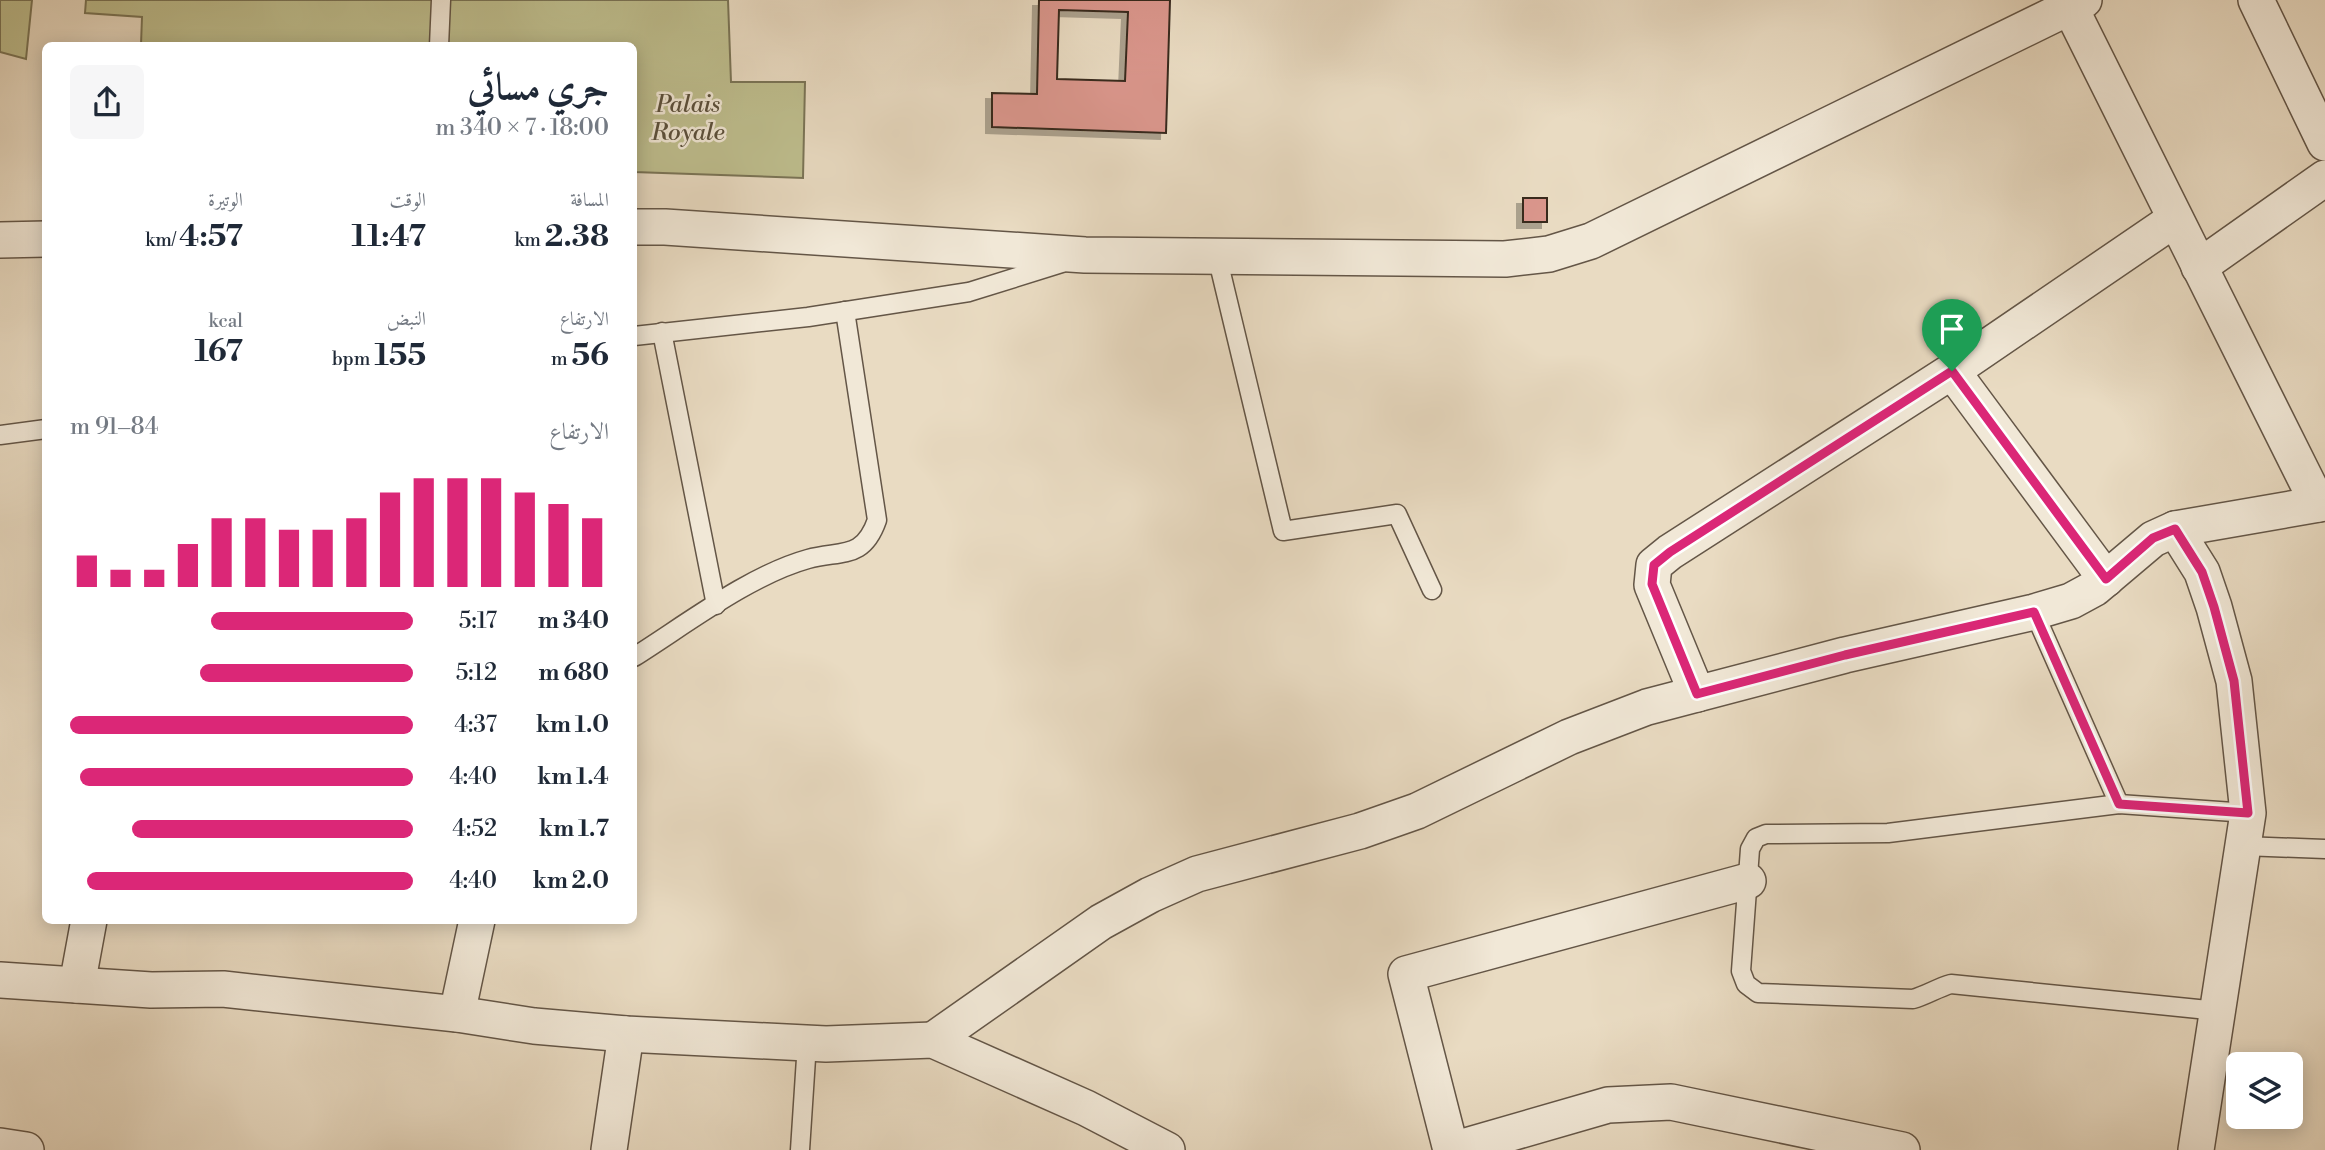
<!DOCTYPE html>
<html lang="ar">
<meta charset="utf-8">
<style>
body{margin:0;font-family:"Libre Bodoni",Amiri,serif;background:#f6f6f7;color:#1f2937;direction:rtl;height:100vh;display:flex;flex-direction:column;font-size:26px;white-space:nowrap}
*{box-sizing:border-box;margin:0}
p{font-size:23px;color:#747a83}
.icon{flex:none;width:38px;height:38px;fill:none;stroke:currentColor;stroke-width:2;stroke-linecap:round;stroke-linejoin:round}
.map{position:relative;flex:1;overflow:hidden;direction:ltr}
.drawer{position:absolute;left:42px;top:42px;width:595px;height:882px;display:flex;flex-direction:column;background:#fff;border-radius:10px;box-shadow:0 4px 18px #0003;direction:rtl}
.drawer>*{flex:none}
.buttons{position:absolute;left:2226px;top:1052px;display:grid;gap:14px}
.buttons a{display:grid;place-items:center;width:77px;height:77px;border-radius:10px;background:#fff;box-shadow:0 4px 18px #0003;font-size:35px}
.pin{position:absolute;display:grid;place-items:center;width:60px;height:60px;color:#fff;margin:-72px -30px;border-radius:50% 50% 50% 0;rotate:-45deg;box-shadow:0 0 7px #0007}
.pin .icon{rotate:45deg}
.round{display:grid;place-items:center;flex:none;width:74px;height:74px;border-radius:10px;background:#f6f6f7}
.headline{display:flex;align-items:center;justify-content:space-between;height:119px;padding:0 28px}
h1{font-size:38px;font-weight:700;line-height:52px}
.stats{display:grid;grid-template-columns:repeat(3,1fr);gap:10px;height:119px;padding:7px 28px}
.stats div{display:grid;align-content:center}
.stats b{font-size:30px;font-weight:700}
.stats small{font-size:19px;font-weight:400}
.stats p{font-size:19px}
.chart{height:196px;padding:14px 28px}
.chart p{display:flex;justify-content:space-between}
.chart svg{width:100%;height:126px;margin-top:7px;stroke:#db2777;stroke-width:6}
ul{padding:0 28px;list-style:none;font-size:23px}
li{display:grid;grid-template-columns:112px 84px 1fr;align-items:center;height:52px}
li i{height:18px;border-radius:9px;background:#db2777}
.map>svg:first-child{display:block}
</style>
<div class="map">
<svg width="2325" height="1150" viewBox="0 0 2325 1150">
<defs>
<filter id="shadow"><feDropShadow dx="-6" dy="6" stdDeviation="0" flood-color="#0004"/></filter>
</defs>
<rect width="100%" height="100%" fill="#e9dbc2"/>
<filter id="stains"><feTurbulence type="fractalNoise" baseFrequency=".00286" numOctaves="4"/><feColorMatrix values="0 0 0 0 .2 0 0 0 0 .09 0 0 0 0 .02 0 0 0 .5 -.17"/></filter>
<radialGradient id="worn" r=".72"><stop offset=".6" stop-color="#630" stop-opacity="0"/><stop offset="1" stop-color="#630" stop-opacity=".3"/></radialGradient>
<g fill="#bebe8e" stroke="#7a7456" stroke-width="2">
<polygon points="0,0 32,0 26,59 0,52"/>
<polygon points="86,0 728,0 731,82 805,82 803,178 634,172 634,46 141,45 142,17 85,13"/>
</g>
<g fill="#da968c" stroke="#37291e" stroke-width="2" fill-rule="evenodd" filter="url(#shadow)">
<path d="M 1039,0 L 1170,0 L 1166,133 L 992,127 L 992,93 L 1037,94 ZM 1059,10 L 1128,12 L 1125,81 L 1057,79 Z"/>
<rect x="1523" y="198" width="24" height="24"/>
</g>
<g fill="none" stroke-linecap="round" stroke-linejoin="round">
<g stroke="#645647" stroke-width="21">
<g id="lane">
<polyline points="439,46 441,0"/>
<polyline points="1217,256 1283,531 1397,514 1432,590"/>
<polyline points="662,332 716,605"/>
<polyline points="634,336 808,317 969,292 1062,263"/>
<polyline points="0,435 46,429"/>
<polyline points="2034,612 2119,804"/>
<path d="M 634,657 C 685,625 750,575 808,559 C 842,550 863,560 877,520 L 845,311"/>
<polyline points="2243,846 2325,849"/>
<path d="M 2218,1011 L 1951,984 C 1937,988 1927,995 1913,999 L 1758,993 L 1746,984 L 1741,971 L 1750,849 L 1756,838 L 1766,834 L 1888,833 L 2119,804 L 2248,813"/>
<polyline points="800,1150 807,1043"/>
</g>
</g>
<g stroke="#645647" stroke-width="38">
<g id="street">
<polyline points="2256,0 2325,143"/>
<polyline points="2070,7 2318,504"/>
<polyline points="634,227 665,227 1085,255 1505,259 1549,254 1591,241 2084,0"/>
<polyline points="0,240 46,239"/>
<polyline points="2199,267 2325,178"/>
<polyline points="1952,371 2106,579"/>
<polyline points="2175,529 2202,572 2214,607 2234,681 2248,813 2196,1150"/>
<polyline points="1697,694 1652,585 1654,565 1670,552 1952,371 2175,219"/>
<polyline points="0,980 151,990 223,989 457,1014 534,1026 626,1034 826,1044 933,1040 1086,1108 1167,1150"/>
<polyline points="77,985 89,920"/>
<polyline points="457,1014 477,920"/>
<polyline points="933,1040 1101,922 1150,895 1197,874 1360,831 1417,811 1569,737 1647,707 1845,655 2034,612 2071,601 2095,588 2153,539 2175,529 2325,503"/>
<polyline points="0,1146 26,1150"/>
<polyline points="609,1150 626,1034"/>
<polyline points="1451,1150 1406,974 1748,881"/>
<polyline points="1452,1150 1608,1105 1671,1102 1902,1150"/>
</g>
</g>
<use href="#lane" stroke="#f1e8d7" stroke-width="18"/>
<use href="#street" stroke="#f1e8d7" stroke-width="35"/>
</g>
<g fill="none" stroke-linecap="round" stroke-linejoin="round">
<g stroke="#fff" stroke-width="14">
<polygon id="route" points="1952,371 2106,579 2153,538 2175,529 2202,572 2214,607 2234,681 2248,813 2119,804 2034,612 1845,655 1697,694 1652,584 1654,565 1670,552"/>
</g>
<use href="#route" stroke="#db2777" stroke-width="9"/>
</g>
<g text-anchor="middle" dominant-baseline="central" stroke-width="5" stroke-linejoin="round" paint-order="stroke">
<g font-size="24" font-style="italic" fill="#594e3a" stroke="#f1e8d7">
<text x="688" y="105">Palais<tspan x="688" dy="28">Royale</tspan></text>
</g>
</g>
<rect width="100%" height="100%" filter="url(#stains)"/>
<rect width="100%" height="100%" fill="url(#worn)"/>
</svg>
<div class="buttons">
<a><svg class="icon" aria-label="layers" viewBox="0 0 24 24"><path d="M12 4l9 5-9 5-9-5zM3 14l9 5 9-5"/></svg></a>
</div>
<div class="pin" style="left:1952px;top:371px;background:#1e9e55"><svg class="icon" aria-label="arrive" viewBox="0 0 24 24"><path d="M6 21V4h12l-3 4 3 4H6"/></svg></div>
<section class="drawer">
<div class="headline"><div><h1>جري مسائي</h1><p>18:00 · 7 × 340 m</p></div><a class="round"><svg class="icon" aria-label="share" viewBox="0 0 24 24"><path d="M12 15V3M7 8l5-5 5 5M5 13v7h14v-7"/></svg></a></div>
<div class="stats">
<div><p>المسافة</p><b>2.38<small> km</small></b></div>
<div><p>الوقت</p><b>11:47</b></div>
<div><p>الوتيرة</p><b>4:57<small> /km</small></b></div>
</div>
<div class="stats">
<div><p>الارتفاع</p><b>56<small> m</small></b></div>
<div><p>النبض</p><b>155<small> bpm</small></b></div>
<div><p>kcal</p><b>167</b></div>
</div>
<div class="chart"><p><span>الارتفاع</span>84–91 m</p>
<svg viewBox="0 0 160 44" preserveAspectRatio="none"><path d="M5 44V33M15 44V38M25 44V38M35 44V29M45 44V20M55 44V20M65 44V24M75 44V24M85 44V20M95 44V11M105 44V6M115 44V6M125 44V6M135 44V11M145 44V15M155 44V20"/></svg>
</div>
<ul>
<li><b>340 m</b>5:17<i style="width:59%"></i></li>
<li><b>680 m</b>5:12<i style="width:62%"></i></li>
<li><b>1.0 km</b>4:37<i style="width:100%"></i></li>
<li><b>1.4 km</b>4:40<i style="width:97%"></i></li>
<li><b>1.7 km</b>4:52<i style="width:82%"></i></li>
<li><b>2.0 km</b>4:40<i style="width:95%"></i></li>
</ul>
</section>
</div>
